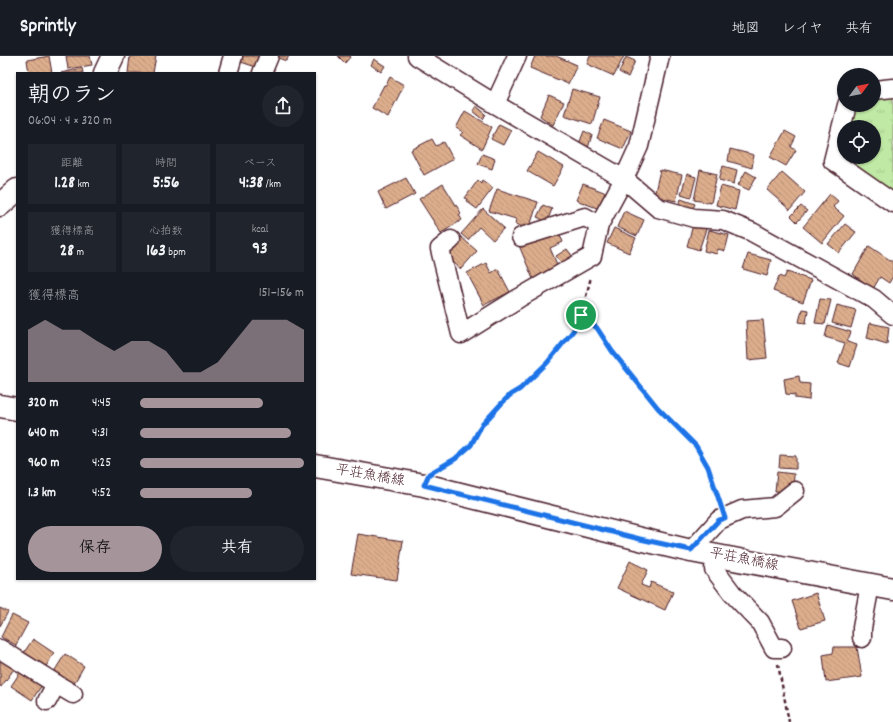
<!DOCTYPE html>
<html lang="ja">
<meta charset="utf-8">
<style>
body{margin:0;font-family:Dekko,"Klee One",sans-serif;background:#20242c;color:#f1f3f6;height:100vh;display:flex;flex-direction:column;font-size:15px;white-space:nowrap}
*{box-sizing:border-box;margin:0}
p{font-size:13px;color:#9ea1a6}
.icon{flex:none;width:22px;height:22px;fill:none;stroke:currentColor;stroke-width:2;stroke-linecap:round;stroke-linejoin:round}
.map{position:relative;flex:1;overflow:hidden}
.details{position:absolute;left:16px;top:16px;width:300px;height:508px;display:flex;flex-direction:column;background:#171b24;border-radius:0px;box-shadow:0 1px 3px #0004}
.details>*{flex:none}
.needle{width:26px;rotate:58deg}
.tools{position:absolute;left:837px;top:12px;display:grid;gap:8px}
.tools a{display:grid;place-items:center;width:44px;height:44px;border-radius:50%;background:#171b24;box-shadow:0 1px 3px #0004;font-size:20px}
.pin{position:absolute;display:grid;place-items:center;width:34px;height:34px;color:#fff;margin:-17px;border:2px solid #fff;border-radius:50%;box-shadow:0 1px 4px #0007}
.round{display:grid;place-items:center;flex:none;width:42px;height:42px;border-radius:21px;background:#20242c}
.headline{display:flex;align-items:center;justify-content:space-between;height:68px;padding:0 12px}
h1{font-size:22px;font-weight:700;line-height:30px}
.metrics{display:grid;grid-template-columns:repeat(3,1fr);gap:6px;height:68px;padding:4px 12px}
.metrics div{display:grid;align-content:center;border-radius:0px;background:#20242c;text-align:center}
.metrics b{font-size:17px;font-weight:700}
.metrics small{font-size:11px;font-weight:400}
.metrics p{font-size:11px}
.chart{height:112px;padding:8px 12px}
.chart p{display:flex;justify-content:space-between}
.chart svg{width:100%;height:72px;margin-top:4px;fill:#a6949b;opacity:.7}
.action{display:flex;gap:8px;margin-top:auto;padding:8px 12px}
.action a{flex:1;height:46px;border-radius:24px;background:#a6949b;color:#111;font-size:16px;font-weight:700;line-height:46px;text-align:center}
.action a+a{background:#20242c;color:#f1f3f6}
ul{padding:0 12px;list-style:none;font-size:13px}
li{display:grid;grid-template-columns:64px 48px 1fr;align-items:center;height:30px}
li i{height:10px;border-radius:5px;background:#a6949b}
header{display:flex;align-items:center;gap:24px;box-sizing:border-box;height:56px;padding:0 20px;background:#171b24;border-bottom:1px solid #363941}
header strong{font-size:19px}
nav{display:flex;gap:22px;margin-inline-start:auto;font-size:14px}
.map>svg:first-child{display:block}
</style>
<header>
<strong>Sprintly</strong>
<nav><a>地図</a><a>レイヤ</a><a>共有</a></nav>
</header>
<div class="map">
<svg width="893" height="666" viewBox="0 0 893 666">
<defs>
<pattern id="grass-tufts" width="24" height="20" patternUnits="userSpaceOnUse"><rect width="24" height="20" fill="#c0e9a5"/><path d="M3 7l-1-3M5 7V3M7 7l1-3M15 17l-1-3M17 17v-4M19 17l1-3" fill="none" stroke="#a6c78e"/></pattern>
<pattern id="building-back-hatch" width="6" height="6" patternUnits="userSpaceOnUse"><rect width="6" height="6" fill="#dbad8c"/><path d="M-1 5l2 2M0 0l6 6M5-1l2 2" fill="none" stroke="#bd9479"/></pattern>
</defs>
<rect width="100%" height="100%" fill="#fff"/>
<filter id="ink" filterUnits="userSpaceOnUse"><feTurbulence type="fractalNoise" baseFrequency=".025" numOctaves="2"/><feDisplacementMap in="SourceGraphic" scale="8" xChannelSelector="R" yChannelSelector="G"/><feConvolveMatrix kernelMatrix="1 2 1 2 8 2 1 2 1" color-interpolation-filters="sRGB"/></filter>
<g filter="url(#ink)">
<polygon fill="url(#grass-tufts)" stroke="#858468" points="893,41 893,135 849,108 844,101 874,101 874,71 850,71 856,49 874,49 874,42"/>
<g fill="url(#building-back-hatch)" stroke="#4a1f2b">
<polygon points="49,0 52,17 29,17 27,4"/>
<polygon points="66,0 90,0 92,9 68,13"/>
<polygon points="130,0 156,0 153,17 128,17"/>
<polygon points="240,0 262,0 259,12 238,5"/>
<polygon points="277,0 289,0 286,5 276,1"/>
<polygon points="338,0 351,0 345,7"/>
<polygon points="535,0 556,0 577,9 568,28 530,12"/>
<polygon points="590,0 624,0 614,20 587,8"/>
<polygon points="626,1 635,5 628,21 619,16"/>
<polygon points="374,3 385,10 381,16 371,9"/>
<polygon points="82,12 83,17 61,17"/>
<polygon points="390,21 404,29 388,61 372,52 384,29 386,29"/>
<polygon points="572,33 600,41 592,68 564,59"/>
<polygon points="549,39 564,46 553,69 540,60"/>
<polygon points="476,50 486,58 483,63 473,55"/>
<polygon points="465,55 492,71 482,93 460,79 463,76 456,72"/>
<polygon points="604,64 631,75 623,93 597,82"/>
<polygon points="499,68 511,74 503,89 491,83"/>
<polygon points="584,75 592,79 588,92 579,88"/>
<polygon points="785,75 796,81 791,91 796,94 786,110 770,101"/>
<polygon points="432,83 436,90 444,86 453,103 424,119 411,94"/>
<polygon points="730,93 754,99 752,112 728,105"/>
<polygon points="538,96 564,111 553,130 527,115"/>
<polygon points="482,98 495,103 492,113 478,108"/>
<polygon points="723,110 737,114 734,128 719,124"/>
<polygon points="660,114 682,119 676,145 654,140"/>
<polygon points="700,114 717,118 711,147 694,144"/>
<polygon points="746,115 756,121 749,134 738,129"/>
<polygon points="782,116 805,136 790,154 767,134"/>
<polygon points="687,118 696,121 691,141 681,138"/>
<polygon points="406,122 415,138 386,153 378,136"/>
<polygon points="478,124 481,127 482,124 493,132 477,153 466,145 467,143 465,142"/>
<polygon points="443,128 461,157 459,159 462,164 441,177 419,143"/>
<polygon points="583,128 609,138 602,154 576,144"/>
<polygon points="721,130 739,135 735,154 716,149"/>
<polygon points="497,133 538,146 529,173 515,168 516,163 489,155"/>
<polygon points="830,138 838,145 833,151 844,160 822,187 803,171"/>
<polygon points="681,143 695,148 691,157 678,152"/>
<polygon points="543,149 552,153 547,166 537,161"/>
<polygon points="801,150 807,155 797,166 791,160"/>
<polygon points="483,153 504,172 493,184 479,171 468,184 461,178"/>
<polygon points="624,155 644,164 637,180 617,171"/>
<polygon points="845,168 856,176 839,197 828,188"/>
<polygon points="693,169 706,173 699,194 687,190"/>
<polygon points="557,172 563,186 550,192 559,213 533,223 518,187"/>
<polygon points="614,172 636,182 629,197 607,187"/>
<polygon points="709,174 729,179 725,195 718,193 717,198 704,195"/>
<polygon points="461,181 477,195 461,213 445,199"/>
<polygon points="869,190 893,206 893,220 889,227 880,221 873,233 853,218"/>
<polygon points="567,193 574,202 564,210 556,200"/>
<polygon points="748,198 771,204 767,220 743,213"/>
<polygon points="486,207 491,217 498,213 510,236 484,249 467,217"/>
<polygon points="787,216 811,224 803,246 773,235 779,220 784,222"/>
<polygon points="820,243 831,244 825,268 815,267"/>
<polygon points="837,249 856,254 851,272 832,267"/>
<polygon points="802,253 808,254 806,267 799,266"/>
<polygon points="763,264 767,302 748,304 746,265"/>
<polygon points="870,267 889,271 887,288 867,282"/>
<polygon points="828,269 851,276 847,286 857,289 850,311 838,307 845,287 825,281"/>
<polygon points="799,320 800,327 810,328 809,344 795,342 795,339 786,338 784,323"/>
<polygon points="780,399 796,400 796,413 779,412"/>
<polygon points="777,416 794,418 793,436 775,435"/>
<polygon points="358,478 403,485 397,524 351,518"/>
<polygon points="630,505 648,514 641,529 649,532 651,526 673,536 665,554 617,532"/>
<polygon points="816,537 825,565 801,572 792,545"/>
<polygon points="0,552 8,556 0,570"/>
<polygon points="12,559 28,567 16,589 1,581"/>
<polygon points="33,583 54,597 45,612 23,598"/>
<polygon points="834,591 857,591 862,621 826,626 823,599 833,597"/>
<polygon points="65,598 84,610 72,631 52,619"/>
<polygon points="0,604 14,613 1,631 0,630"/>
<polygon points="21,615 42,629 32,644 11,630"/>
</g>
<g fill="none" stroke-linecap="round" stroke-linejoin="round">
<g stroke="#4a1f2b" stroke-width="21">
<g id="minor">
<polyline points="417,0 495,48 624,123 658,152 694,162 723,164 752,176 874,243 893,259"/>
<polyline points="228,17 233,0"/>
<polyline points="262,17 269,0"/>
<polyline points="874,34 893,32"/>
<polyline points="495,48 517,0"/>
<polyline points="847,49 833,105 893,147"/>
<polyline points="521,181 585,161 599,169"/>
<polyline points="451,184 440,193 461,278 519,242 592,200 599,169 624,123 639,90 660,0"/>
<polyline points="691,495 719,464 742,454 775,451 795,435"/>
<polyline points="716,499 714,513 732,537 760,566 774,592 782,592"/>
<polyline points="862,582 862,572 870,529"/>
<polyline points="0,593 56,628 73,638"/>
<polyline points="47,645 56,628"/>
</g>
</g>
<g stroke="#4a1f2b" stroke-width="25">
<g id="major">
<polyline points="105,17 113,0"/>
<polyline points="0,149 17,134"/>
<polyline points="0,350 17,353"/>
<polyline points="315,410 424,429 640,483 691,495 893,533"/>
</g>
</g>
<g stroke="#4a1f2b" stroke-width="2.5" stroke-dasharray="4 3" stroke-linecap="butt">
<polyline points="581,259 597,272 612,295 658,352 696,390 708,411 719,445"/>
<polyline points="440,413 455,403 471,389 481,370 510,339 521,333 547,307 563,288 580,264 591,221"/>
<polyline points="778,608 789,666"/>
</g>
<use href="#minor" stroke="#fff" stroke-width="18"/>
<use href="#major" stroke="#fff" stroke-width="22"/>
</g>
</g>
<g fill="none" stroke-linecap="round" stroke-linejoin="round" filter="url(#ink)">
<g stroke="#fff" stroke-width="8">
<polygon id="route" points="581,259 597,272 612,295 658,352 696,390 708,411 725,462 719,464 691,494 640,483 424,429 429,418 455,403 471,389 481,370 501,348 510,339 520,333 547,307 573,275 580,264"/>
</g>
<use href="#route" stroke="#1a73e8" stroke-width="5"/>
</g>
<g text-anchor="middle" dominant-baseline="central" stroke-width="4" stroke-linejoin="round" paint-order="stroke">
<g font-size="14" fill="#4a1f2b" stroke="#fff">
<text transform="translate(370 420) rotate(10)">平荘魚橋線</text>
<text transform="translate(744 504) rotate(11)">平荘魚橋線</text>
</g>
</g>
</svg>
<div class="tools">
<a><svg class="needle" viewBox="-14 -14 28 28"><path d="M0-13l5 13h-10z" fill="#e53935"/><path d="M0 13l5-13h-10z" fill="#9ea1a6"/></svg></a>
<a><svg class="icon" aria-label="locate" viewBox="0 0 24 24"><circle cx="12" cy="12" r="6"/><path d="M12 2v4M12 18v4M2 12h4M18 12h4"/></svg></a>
</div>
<div class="pin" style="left:581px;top:259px;background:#1e9e55"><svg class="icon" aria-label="arrive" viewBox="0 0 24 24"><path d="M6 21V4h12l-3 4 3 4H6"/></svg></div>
<section class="details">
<div class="headline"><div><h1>朝のラン</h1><p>06:04 · 4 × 320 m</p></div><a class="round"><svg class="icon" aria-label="share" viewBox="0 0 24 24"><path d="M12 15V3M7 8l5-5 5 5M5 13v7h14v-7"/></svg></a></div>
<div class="metrics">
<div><p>距離</p><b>1.28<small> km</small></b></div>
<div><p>時間</p><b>5:56</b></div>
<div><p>ペース</p><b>4:38<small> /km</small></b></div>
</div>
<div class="metrics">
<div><p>獲得標高</p><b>28<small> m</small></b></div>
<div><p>心拍数</p><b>163<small> bpm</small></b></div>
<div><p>kcal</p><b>93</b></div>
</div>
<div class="chart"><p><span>獲得標高</span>151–156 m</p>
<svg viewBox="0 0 160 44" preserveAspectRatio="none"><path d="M0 44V12L10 6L20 12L30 12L40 19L50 25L60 19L70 19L80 25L90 38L100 38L110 32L120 19L130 6L140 6L150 6L160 12V44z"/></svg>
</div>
<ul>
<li><b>320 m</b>4:45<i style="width:75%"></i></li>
<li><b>640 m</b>4:31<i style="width:92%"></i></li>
<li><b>960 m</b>4:25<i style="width:100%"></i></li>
<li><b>1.3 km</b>4:52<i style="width:68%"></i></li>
</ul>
<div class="action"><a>保存</a><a>共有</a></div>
</section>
</div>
